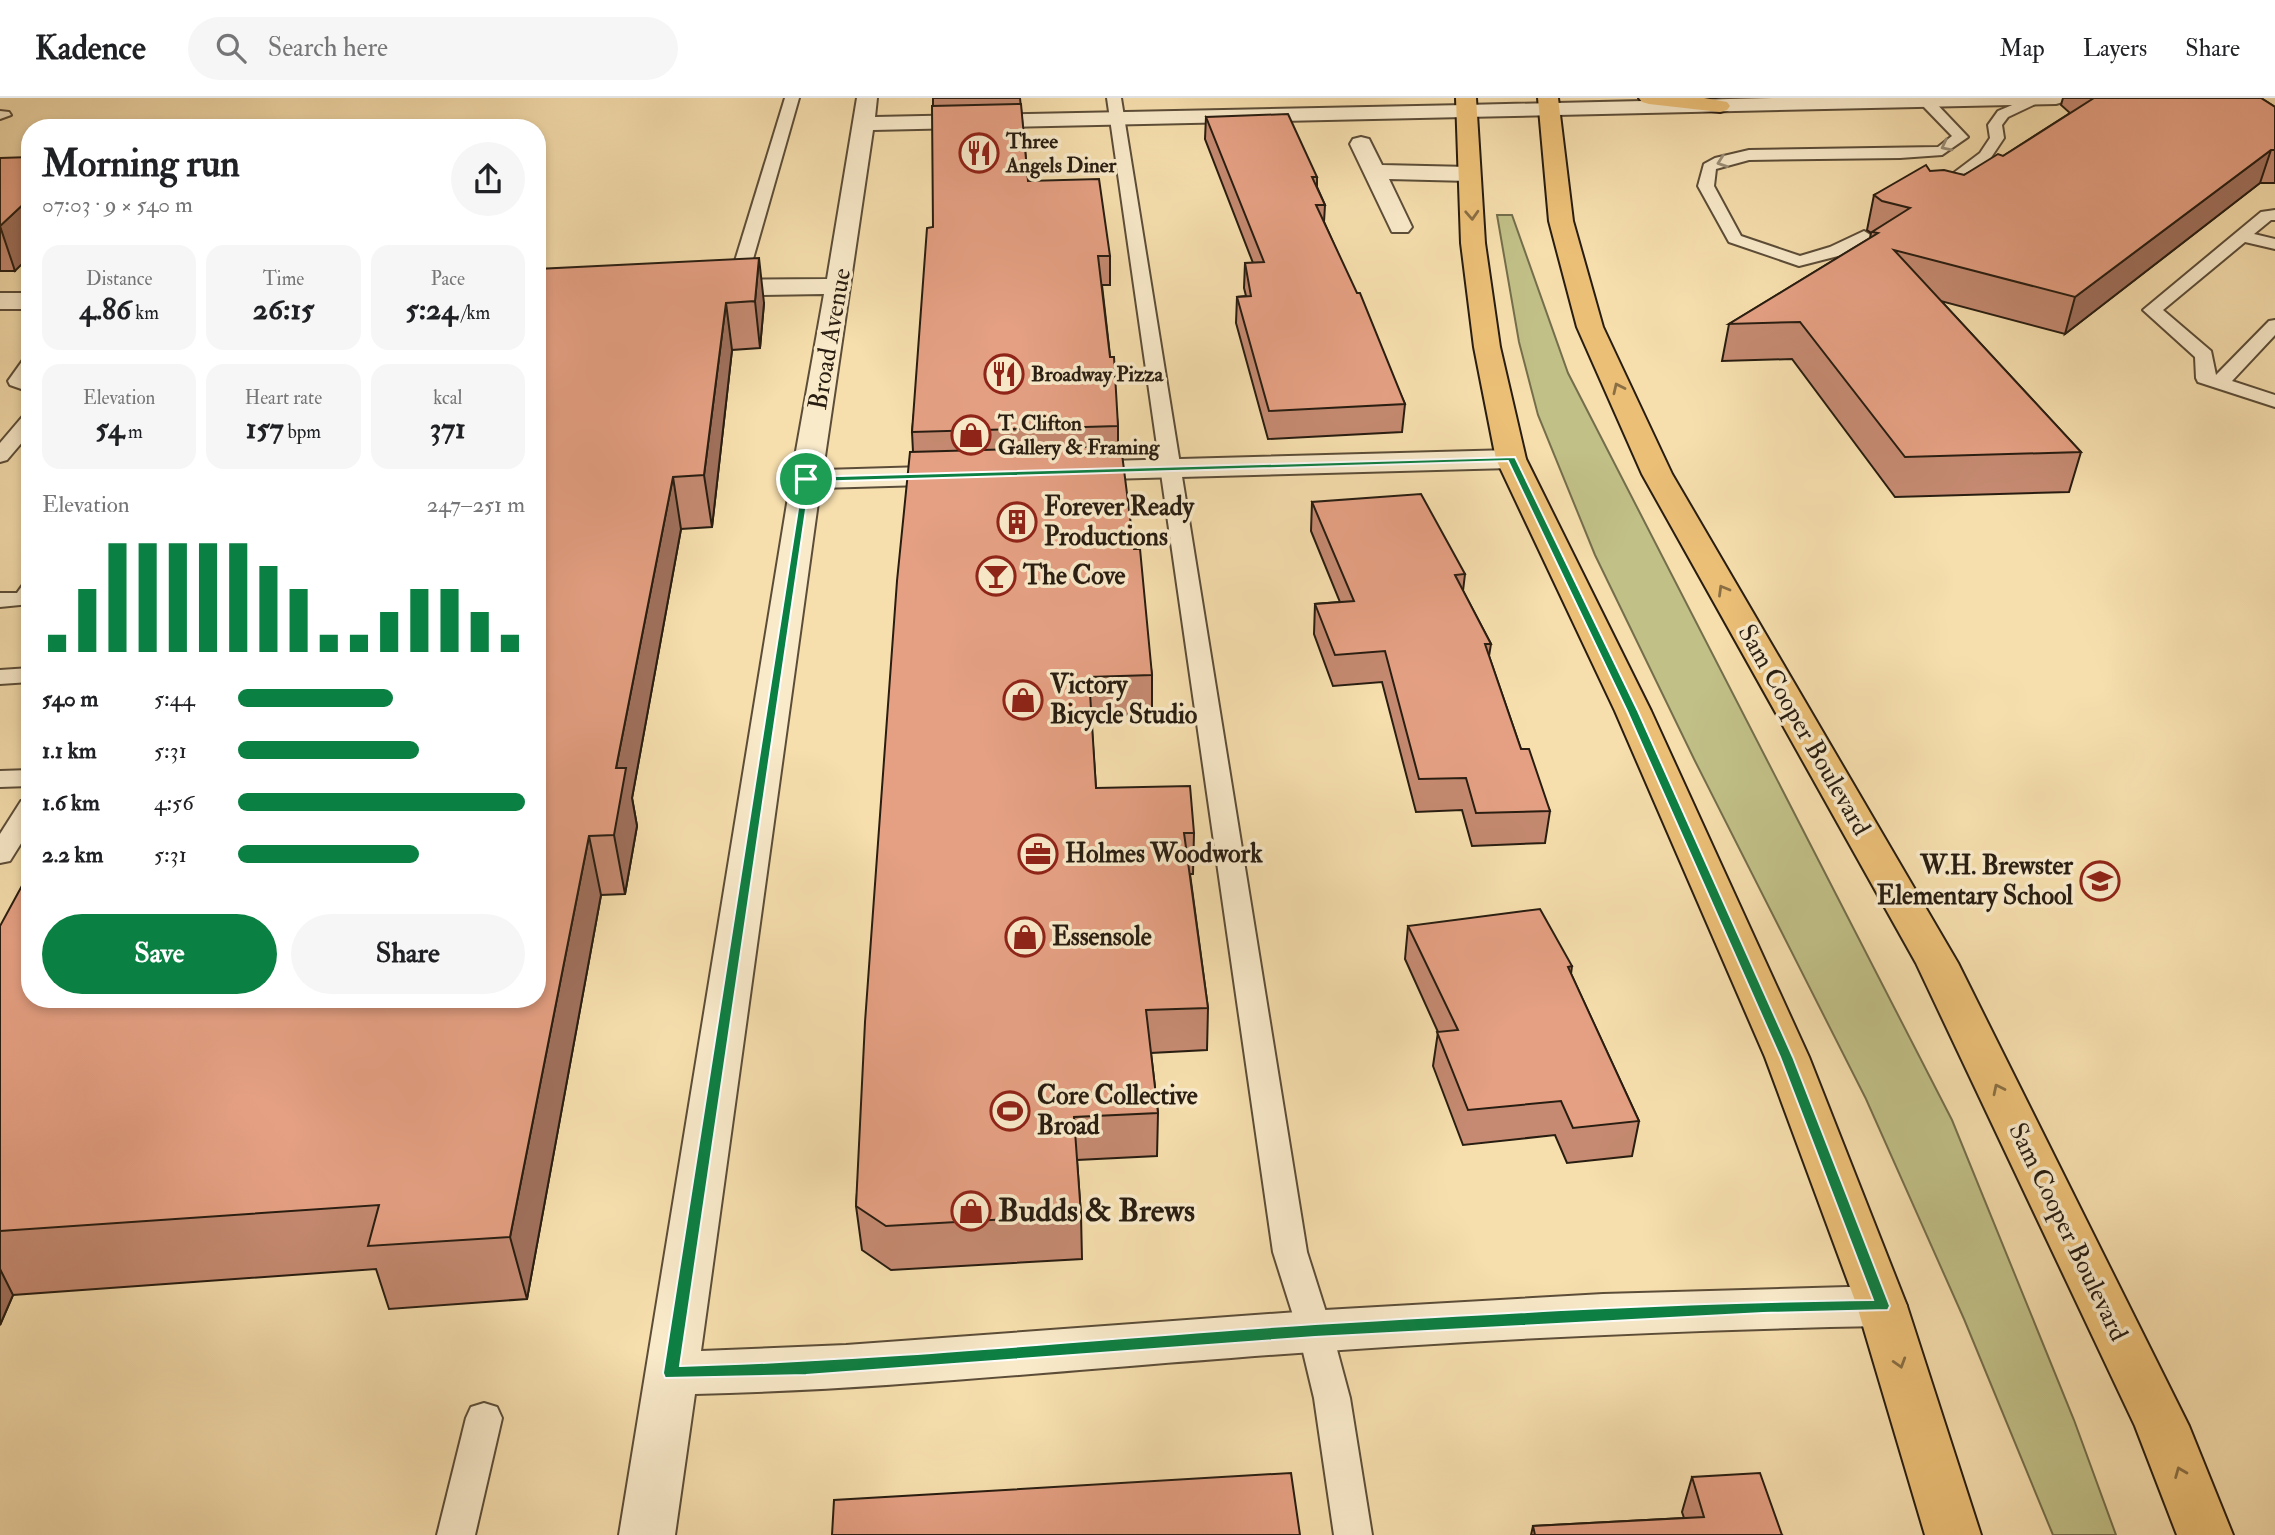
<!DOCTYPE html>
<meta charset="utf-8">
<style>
body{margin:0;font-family:"IM FELL Double Pica",serif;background:#f6f6f6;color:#202124;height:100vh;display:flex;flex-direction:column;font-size:26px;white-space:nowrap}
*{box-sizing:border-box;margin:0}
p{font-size:23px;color:#757577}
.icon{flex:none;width:38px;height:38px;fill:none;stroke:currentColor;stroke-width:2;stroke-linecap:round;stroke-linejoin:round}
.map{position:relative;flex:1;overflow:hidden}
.drawer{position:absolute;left:21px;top:21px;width:525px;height:889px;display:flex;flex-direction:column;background:#fff;border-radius:28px;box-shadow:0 4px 10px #0003}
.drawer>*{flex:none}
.pin{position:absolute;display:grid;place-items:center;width:60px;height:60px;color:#fff;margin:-30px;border:4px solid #fff;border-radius:50%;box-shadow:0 2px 7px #0007}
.round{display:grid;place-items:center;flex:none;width:74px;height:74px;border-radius:37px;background:#f6f6f6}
.headline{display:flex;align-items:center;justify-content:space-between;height:119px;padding:0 21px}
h1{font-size:38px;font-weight:700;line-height:52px}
.metrics{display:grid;grid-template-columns:repeat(3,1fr);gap:10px;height:119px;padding:7px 21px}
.metrics div{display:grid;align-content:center;border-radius:18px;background:#f6f6f6;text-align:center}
.metrics b{font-size:30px;font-weight:700}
.metrics small{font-size:19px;font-weight:400}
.metrics p{font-size:19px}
.chart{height:196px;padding:14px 21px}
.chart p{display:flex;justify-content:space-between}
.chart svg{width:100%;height:126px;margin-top:7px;stroke:#0b8043;stroke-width:6}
.primary-button{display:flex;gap:14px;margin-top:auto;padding:14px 21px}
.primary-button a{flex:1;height:80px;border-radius:42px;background:#0b8043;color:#fff;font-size:28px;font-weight:700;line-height:80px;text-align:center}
.primary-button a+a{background:#f6f6f6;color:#202124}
ul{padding:0 21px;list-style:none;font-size:23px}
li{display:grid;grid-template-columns:112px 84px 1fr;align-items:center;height:52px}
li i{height:18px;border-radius:9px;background:#0b8043}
header{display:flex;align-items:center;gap:42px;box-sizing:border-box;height:98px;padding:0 35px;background:#fff;border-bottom:2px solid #e0e0e0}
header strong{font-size:33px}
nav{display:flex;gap:38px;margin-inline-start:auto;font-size:24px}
.search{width:490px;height:63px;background:#f6f6f6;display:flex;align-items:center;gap:18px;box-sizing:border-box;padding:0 24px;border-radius:38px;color:#757577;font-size:26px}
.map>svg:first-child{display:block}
</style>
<header>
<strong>Kadence</strong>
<div class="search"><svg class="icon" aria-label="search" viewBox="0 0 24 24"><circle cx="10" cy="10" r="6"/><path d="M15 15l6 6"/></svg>Search here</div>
<nav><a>Map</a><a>Layers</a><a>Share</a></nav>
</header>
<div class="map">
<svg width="2275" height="1437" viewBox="0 0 2275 1437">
<rect width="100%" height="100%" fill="#f6dead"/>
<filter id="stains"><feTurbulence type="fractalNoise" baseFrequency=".00286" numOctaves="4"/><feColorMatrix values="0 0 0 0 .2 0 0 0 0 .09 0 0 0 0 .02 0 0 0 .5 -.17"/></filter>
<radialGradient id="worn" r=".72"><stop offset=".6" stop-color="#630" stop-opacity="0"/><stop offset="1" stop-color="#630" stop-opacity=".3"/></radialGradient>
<polygon fill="#c1c087" stroke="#746e4c" stroke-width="2" points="1497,117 1512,117 1568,275 1952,1022 2074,1322 2116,1437 2053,1437 1964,1221 1866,1001 1695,663 1595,457 1538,317 1519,244"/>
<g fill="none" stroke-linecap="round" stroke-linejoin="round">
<g stroke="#5c4d38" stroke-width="4">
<g id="service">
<polygon points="785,0 799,0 745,189 736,194 730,193 727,189"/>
<polygon points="1107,0 1121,0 1307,1154 1332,1233 1350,1300 1372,1437 1334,1437 1314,1300 1298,1233 1273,1154"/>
<polygon points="1921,0 1931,0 1968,39 1942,57 1900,60 1749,62 1716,71 1714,88 1741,138 1800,158 1830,149 1864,133 1872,138 1870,141 1842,157 1799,168 1729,144 1698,88 1704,66 1715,60 1749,52 1938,49 1952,38 1921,6"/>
<polygon points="2029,0 2048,0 2008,19 2002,27 2004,40 1990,61 1939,101 1927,101 1925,98 1927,95 1980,55 1990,40 1988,27 1998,13"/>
<polygon points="0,13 9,14 11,17 0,21"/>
<polygon points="2275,112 2275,122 2271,122 2254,136 2275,141 2275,151 2245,144 2163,212 2211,253 2216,277 2269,223 2275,222 2275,237 2232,283 2275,297 2275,309 2198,284 2196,280 2195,259 2143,212 2261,114"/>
<polygon points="30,260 30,294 10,287 8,283 23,262"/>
<polygon points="30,316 30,335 7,362 0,364 0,345 23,318"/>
<polygon points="30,486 30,506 0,509 0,495 17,495 22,488"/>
<polygon points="30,570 30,584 0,586 0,572"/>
<polygon points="30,672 30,688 0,689 0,673"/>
<polygon points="30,701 30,731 10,763 0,765 0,736 21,703"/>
<polygon points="484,1305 497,1309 502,1320 475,1437 437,1437 466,1320 471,1309"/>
</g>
</g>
<g stroke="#5c4d38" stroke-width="4">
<g id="minor">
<path d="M 857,0 L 877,0 L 875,19 L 1465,7 L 1472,9 L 1475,13 L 1472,17 L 1465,19 L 873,32 L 823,372 L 958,368 L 969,371 L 973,377 L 969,383 L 958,386 L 820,390 L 701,1253 L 846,1247 L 1325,1212 L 1603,1196 L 1882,1188 L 1900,1194 L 1907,1208 L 1900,1222 L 1882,1228 C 1665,1232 1448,1243 1231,1260 C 1053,1273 874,1292 695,1296 L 675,1437 L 619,1437 L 791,381 L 824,196 L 711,198 L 702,195 L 698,190 L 702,185 L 711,182 L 827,181 Z"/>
<polygon points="1361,39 1369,41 1382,67 1469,69 1477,71 1480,76 1477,81 1469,83 1389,81 1412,129 1408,134 1392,134 1350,46 1353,41"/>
<rect x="0" y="195" width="30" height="16"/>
<polygon points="1511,352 1521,355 1526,361 1521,367 1511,370 1071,382 1060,379 1056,373 1060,367 1071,364"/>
</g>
</g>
<g stroke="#5c4d38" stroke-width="4">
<polygon id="tertiary" points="1773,0 2066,0 2063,4 2056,6 1465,19 1458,17 1455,13 1458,9 1465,7"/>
</g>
<g stroke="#281d11" stroke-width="4">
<g id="primary">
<polygon points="1456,0 1476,0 1485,145 1500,249 1526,361 1651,613 1809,959 1907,1208 1981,1437 1925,1437 1857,1208 1765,959 1615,613 1496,361 1474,249 1461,145"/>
<polygon points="1538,0 1558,0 1573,123 1603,229 1672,376 1958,865 2189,1328 2233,1437 2177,1437 2135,1328 1916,865 1642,376 1577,229 1549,123"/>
<polygon points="1639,0 1704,0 1727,4 1730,8 1727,12 1720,14 1649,6 1642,4"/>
</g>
</g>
<use href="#service" fill="#f9eaca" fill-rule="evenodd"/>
<use href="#minor" fill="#f9eaca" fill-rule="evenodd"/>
<use href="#tertiary" fill="#f9eaca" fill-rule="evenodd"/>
<use href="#primary" fill="#ebbf76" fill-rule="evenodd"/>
</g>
<g fill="#c58a71" stroke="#281d11" stroke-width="2">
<polygon points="933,0 1020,0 1028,83 1110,158 1110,187 1102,187 1118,328 1118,349 1134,451 1152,577 1152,616 1091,618 1096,690 1194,735 1193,776 1190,776 1208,910 1207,952 1151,955 1158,1015 1157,1058 1077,1062 1081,1117 1082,1161 891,1172 862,1152 856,1108 913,354 912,334 933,129"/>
<polygon points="2063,0 2261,0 2275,9 2275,85 2260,85 2065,236 1941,203 2081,354 2069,394 1895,399 1792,261 1722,263 1729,226 1870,140 1871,135 1867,132 1874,97 1930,73 1964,77 2003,58 2070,15 2061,7"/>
<polygon points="1206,19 1317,79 1317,89 1325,107 1324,124 1405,306 1402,334 1268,341 1236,225 1237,199 1246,198 1244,190 1245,165 1253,165 1205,41"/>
<polygon points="0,60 15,173 0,173"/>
<polygon points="537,171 764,205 760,250 732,252 712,429 681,431 632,700 637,728 625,796 601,797 527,1201 389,1211 376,1171 13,1197 0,1227 0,828 537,901"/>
<polygon points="1312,404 1465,476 1463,493 1491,546 1489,558 1521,651 1550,713 1545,745 1472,748 1462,712 1416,714 1382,584 1333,588 1314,536 1315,506 1340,504 1311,433"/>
<polygon points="1408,828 1572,868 1571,876 1639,1023 1632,1058 1567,1065 1555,1037 1463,1047 1433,968 1438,934 1405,861"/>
<polygon points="1692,1379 1782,1437 1531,1437 1533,1428 1684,1420 1682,1414"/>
</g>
<g fill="#a0705c" stroke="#281d11" stroke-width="2">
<polygon points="2271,52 2260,85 2065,236 2075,199"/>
<polygon points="30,100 30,158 15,173 0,128"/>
<polygon points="759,160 764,205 760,250 755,203"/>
<polygon points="726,205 732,252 712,429 704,377"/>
<polygon points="673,379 681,431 632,700 637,728 625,796 614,737 616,670"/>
<polygon points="589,738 601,797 527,1201 510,1139"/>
<polygon points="0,1171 13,1197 0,1227"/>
</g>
<g fill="#e5a083" stroke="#281d11" stroke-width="2">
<polygon points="2094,0 2261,0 2275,9 2275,52 2271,52 2075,199 1894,152 2081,354 1905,359 1800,224 1729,226 1878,135 1872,134 1910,110 1882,103 1874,97 1926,67 1930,73 1944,72 1964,77 1998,56 2003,58"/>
<polygon points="1021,6 1028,83 1099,81 1110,158 1098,158 1110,259 1114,259 1118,328 912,334 927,130 933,129 932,8"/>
<polygon points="1288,16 1317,79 1312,79 1325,107 1316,107 1357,195 1360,195 1405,306 1269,313 1237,199 1251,198 1245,165 1264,164 1206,19"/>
<polygon points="30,59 30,100 0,128 0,60"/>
<polygon points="759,160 755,203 726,205 704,377 673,379 616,670 626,670 614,737 589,738 510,1139 368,1148 379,1107 0,1133 0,828 30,773 30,901 537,901 537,171"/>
<polygon points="1121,348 1134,451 1140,451 1152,577 1089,579 1096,690 1190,688 1194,735 1184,735 1208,910 1146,912 1158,1015 1074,1019 1081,1117 886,1128 856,1108 865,924 897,483 910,354"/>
<polygon points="1421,396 1465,476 1455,477 1491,546 1485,546 1521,651 1529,651 1550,713 1476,715 1466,680 1419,681 1385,553 1335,557 1315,506 1354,503 1312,404"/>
<polygon points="1540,811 1572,868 1568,869 1639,1023 1573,1030 1561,1003 1468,1012 1437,934 1458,932 1408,828"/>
<polygon points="1291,1375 1300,1437 832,1437 834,1402"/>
<polygon points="1760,1375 1782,1437 1535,1437 1533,1428 1704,1419 1692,1379"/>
</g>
<defs><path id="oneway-chevron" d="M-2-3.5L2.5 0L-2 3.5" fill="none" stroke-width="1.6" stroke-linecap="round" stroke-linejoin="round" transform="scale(1.75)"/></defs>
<g stroke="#9b8e77">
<use href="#oneway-chevron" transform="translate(1946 48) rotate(153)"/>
<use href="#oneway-chevron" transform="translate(1722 64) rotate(161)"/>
</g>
<g stroke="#8a6e44">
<use href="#oneway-chevron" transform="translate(1472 117) rotate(87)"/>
<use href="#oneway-chevron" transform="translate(1618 290) rotate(-115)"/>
<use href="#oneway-chevron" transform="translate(1723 492) rotate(-120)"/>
<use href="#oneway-chevron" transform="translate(1998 991) rotate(-116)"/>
<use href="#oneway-chevron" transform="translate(1900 1265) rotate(73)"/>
<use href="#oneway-chevron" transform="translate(2180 1374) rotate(-112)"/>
</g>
<path fill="#0b8043" stroke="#fff" stroke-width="2" fill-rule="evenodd" d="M 1515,359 L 1638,613 L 1793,959 L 1890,1208 L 1888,1212 L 1763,1215 L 1315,1239 L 806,1277 L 665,1280 L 663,1275 L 803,379 ZM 1508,363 L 1627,613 L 1780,959 L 1873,1202 C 1687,1204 1500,1215 1315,1226 C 1103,1240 892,1262 680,1268 L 810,384 Z"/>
<defs>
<g id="restaurant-ring" transform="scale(2.0125)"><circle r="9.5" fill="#f9eaca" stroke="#8f2418" stroke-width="1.5"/><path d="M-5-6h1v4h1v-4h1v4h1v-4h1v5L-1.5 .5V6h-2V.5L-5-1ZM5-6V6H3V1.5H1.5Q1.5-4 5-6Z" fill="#8f2418"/></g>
<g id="shop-ring" transform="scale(2.0125)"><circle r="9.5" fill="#f9eaca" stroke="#8f2418" stroke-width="1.5"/><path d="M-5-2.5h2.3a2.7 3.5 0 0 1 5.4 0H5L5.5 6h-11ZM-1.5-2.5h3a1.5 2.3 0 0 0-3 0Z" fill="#8f2418"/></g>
<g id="building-ring" transform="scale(2.0125)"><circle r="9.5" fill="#f9eaca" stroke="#8f2418" stroke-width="1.5"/><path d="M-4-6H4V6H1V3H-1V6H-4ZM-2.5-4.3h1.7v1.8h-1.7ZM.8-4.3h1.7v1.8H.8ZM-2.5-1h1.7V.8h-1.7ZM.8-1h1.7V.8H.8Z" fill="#8f2418"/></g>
<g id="bar-ring" transform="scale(2.0125)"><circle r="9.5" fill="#f9eaca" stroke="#8f2418" stroke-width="1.5"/><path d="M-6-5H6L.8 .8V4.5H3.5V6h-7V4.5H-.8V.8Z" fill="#8f2418"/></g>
<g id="office-ring" transform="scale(2.0125)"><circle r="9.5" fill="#f9eaca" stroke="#8f2418" stroke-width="1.5"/><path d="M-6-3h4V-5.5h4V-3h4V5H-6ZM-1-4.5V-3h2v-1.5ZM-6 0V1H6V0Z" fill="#8f2418"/></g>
<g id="school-ring" transform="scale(2.0125)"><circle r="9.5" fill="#f9eaca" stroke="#8f2418" stroke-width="1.5"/><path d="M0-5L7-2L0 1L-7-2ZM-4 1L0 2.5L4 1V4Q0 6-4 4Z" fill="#8f2418"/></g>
<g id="stadium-ring" transform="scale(2.0125)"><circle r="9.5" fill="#f9eaca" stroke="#8f2418" stroke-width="1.5"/><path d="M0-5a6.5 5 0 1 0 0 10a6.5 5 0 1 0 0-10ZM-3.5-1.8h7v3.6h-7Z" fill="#8f2418"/></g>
</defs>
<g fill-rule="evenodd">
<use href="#restaurant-ring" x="979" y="55"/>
<use href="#restaurant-ring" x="1004" y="276"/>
<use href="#shop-ring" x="971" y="337"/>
<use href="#building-ring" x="1017" y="424"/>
<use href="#bar-ring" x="996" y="478"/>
<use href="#shop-ring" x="1023" y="602"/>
<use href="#office-ring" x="1038" y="756"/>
<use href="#school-ring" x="2100" y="783"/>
<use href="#shop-ring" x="1025" y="839"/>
<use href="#stadium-ring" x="1010" y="1013"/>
<use href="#shop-ring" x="971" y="1113"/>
</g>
<g text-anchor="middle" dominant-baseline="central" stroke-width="7" stroke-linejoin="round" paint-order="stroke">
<g font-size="21" font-weight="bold" fill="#281d11" stroke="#f9eaca" text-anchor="start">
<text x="1006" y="43">Three<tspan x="1006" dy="24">Angels Diner</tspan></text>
<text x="1031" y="276">Broadway Pizza</text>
<text x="998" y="325">T. Clifton<tspan x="998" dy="24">Gallery &amp; Framing</tspan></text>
</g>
<g font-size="26" fill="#281d11" stroke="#f9eaca">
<text transform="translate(830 241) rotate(-80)">Broad Avenue</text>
<text transform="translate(1804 632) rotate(60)">Sam Cooper Boulevard</text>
<text transform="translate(2068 1134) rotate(64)">Sam Cooper Boulevard</text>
</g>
<g font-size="26" font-weight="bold" fill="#281d11" stroke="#f9eaca" text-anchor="start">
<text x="1044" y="409">Forever Ready<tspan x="1044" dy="30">Productions</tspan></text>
<text x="1023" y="478">The Cove</text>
<text x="1050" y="587">Victory<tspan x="1050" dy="30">Bicycle Studio</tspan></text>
<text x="1065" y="756">Holmes Woodwork</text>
<text x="2073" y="768" text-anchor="end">W.H. Brewster<tspan x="2073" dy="30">Elementary School</tspan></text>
<text x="1052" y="839">Essensole</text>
<text x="1037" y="998">Core Collective<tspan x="1037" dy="30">Broad</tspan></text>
</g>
<g font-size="32" font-weight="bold" fill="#281d11" stroke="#f9eaca" text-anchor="start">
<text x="998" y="1113">Budds &amp; Brews</text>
</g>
</g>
<rect width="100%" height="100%" filter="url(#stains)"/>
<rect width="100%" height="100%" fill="url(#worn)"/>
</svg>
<div class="pin" style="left:806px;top:381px;background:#1e9e55"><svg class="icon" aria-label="arrive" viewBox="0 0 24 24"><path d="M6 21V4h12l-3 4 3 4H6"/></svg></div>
<section class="drawer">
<div class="headline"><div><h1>Morning run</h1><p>07:03 · 9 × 540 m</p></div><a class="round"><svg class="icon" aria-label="share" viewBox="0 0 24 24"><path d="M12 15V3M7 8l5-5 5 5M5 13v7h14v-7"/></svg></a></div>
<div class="metrics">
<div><p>Distance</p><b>4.86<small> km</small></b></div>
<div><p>Time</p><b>26:15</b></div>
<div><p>Pace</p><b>5:24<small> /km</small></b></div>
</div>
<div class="metrics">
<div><p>Elevation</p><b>54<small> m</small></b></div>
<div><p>Heart rate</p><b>157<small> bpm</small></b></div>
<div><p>kcal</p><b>371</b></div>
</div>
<div class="chart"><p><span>Elevation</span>247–251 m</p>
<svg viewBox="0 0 160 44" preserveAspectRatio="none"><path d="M5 44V38M15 44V22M25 44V6M35 44V6M45 44V6M55 44V6M65 44V6M75 44V14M85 44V22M95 44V38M105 44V38M115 44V30M125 44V22M135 44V22M145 44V30M155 44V38"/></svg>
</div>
<ul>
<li><b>540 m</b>5:44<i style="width:54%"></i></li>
<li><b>1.1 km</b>5:31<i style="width:63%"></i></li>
<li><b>1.6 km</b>4:56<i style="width:100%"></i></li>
<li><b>2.2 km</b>5:31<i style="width:63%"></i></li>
</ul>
<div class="primary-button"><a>Save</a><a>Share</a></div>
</section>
</div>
